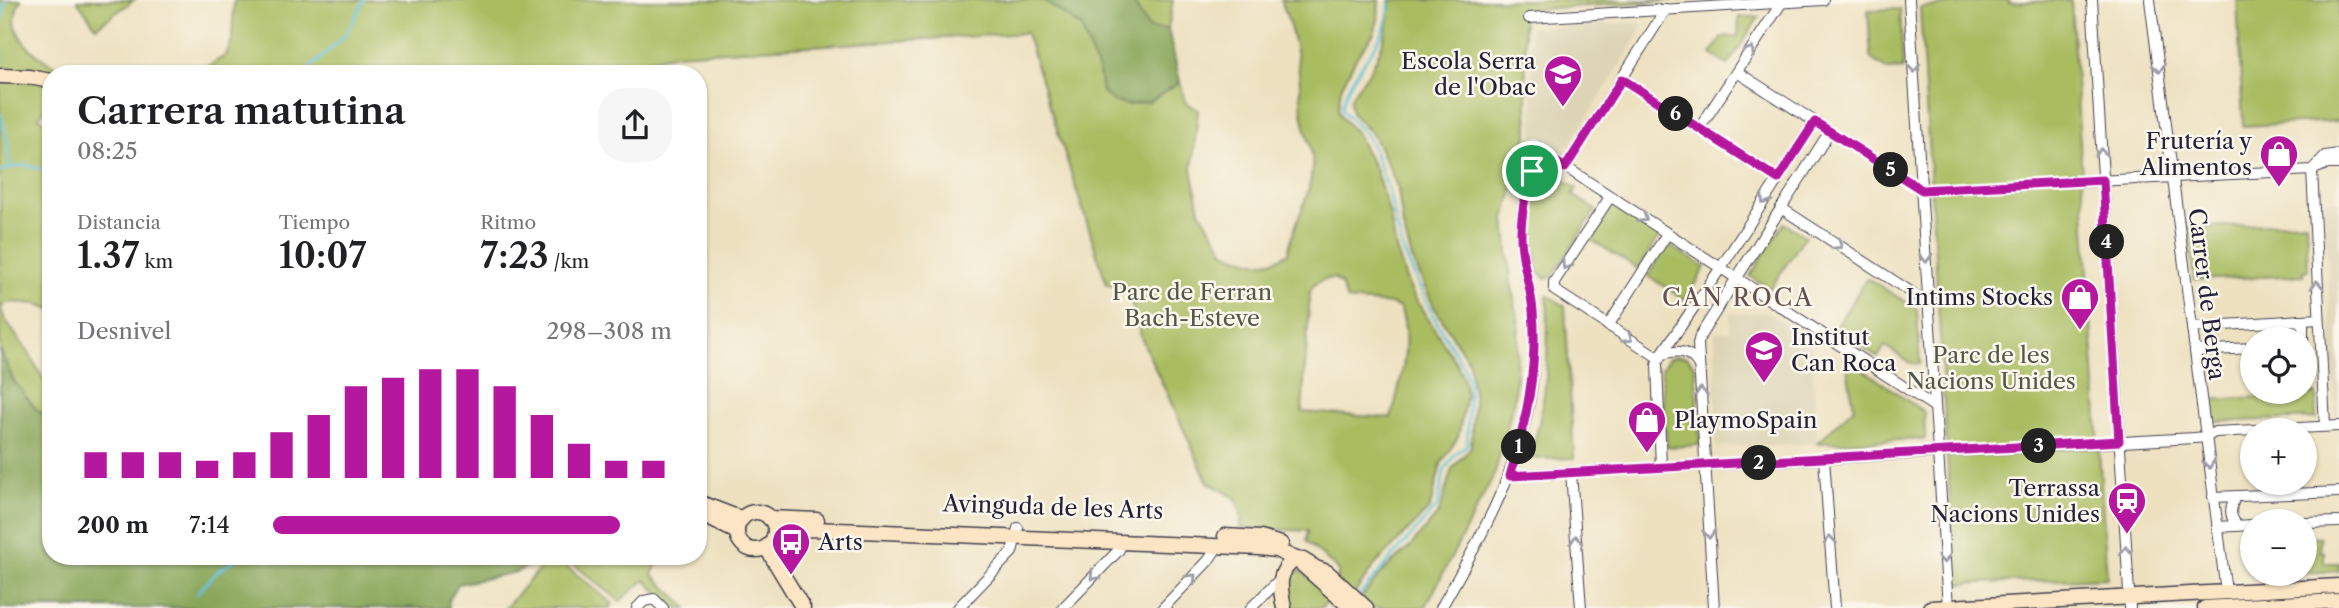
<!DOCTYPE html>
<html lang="es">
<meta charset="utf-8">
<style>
body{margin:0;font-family:"Libre Caslon Text",serif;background:#f6f6f6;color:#202124;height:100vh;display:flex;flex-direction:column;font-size:26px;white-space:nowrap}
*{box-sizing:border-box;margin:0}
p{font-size:23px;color:#757577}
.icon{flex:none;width:38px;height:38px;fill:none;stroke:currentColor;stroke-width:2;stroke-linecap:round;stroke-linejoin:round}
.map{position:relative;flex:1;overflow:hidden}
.sheet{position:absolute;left:42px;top:65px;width:665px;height:500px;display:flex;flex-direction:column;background:#fff;border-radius:28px;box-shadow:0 2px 5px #0004}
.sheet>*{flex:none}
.fabs{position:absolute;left:2240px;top:327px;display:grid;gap:14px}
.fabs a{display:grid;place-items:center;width:77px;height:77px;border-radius:50%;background:#fff;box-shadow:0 2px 5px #0004;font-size:35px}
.pin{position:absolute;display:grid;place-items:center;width:60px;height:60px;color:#fff;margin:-30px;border:4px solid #fff;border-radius:50%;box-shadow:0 2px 7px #0007}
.km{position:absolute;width:35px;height:35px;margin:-18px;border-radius:50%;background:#222;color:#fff;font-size:19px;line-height:35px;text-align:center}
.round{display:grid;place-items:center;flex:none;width:74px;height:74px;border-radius:28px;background:#f6f6f6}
.summary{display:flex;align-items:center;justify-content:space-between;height:119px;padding:0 35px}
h1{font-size:38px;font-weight:600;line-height:52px}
.stats{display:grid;grid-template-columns:repeat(3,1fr);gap:10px;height:119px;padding:7px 35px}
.stats div{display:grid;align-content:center}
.stats b{font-size:35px;font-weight:600}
.stats small{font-size:19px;font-weight:400}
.stats p{font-size:19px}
.chart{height:196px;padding:14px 35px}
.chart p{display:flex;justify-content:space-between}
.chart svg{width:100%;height:126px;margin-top:7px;stroke:#b5179e;stroke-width:6}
ul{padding:0 35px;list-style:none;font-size:23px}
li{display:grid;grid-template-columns:112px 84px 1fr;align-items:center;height:52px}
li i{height:18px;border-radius:9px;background:#b5179e}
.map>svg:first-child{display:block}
</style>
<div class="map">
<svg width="2339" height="608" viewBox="0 0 2339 608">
<rect width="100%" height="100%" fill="#fbf7ec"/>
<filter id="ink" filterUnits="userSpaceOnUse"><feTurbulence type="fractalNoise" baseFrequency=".0143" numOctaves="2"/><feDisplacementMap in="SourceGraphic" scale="14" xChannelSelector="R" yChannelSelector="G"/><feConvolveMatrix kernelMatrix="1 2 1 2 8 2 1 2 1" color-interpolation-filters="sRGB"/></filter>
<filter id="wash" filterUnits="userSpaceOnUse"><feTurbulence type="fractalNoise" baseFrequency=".00686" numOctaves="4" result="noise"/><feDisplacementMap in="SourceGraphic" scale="28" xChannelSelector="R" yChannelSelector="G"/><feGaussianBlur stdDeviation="1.57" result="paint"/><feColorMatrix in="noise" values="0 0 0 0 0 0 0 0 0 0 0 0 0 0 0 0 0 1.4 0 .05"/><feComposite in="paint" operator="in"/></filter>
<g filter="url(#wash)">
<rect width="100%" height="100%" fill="#ede1c0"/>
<g fill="#ddd4b5">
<polygon points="1641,22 1640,33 1562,157 1533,139 1530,28"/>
<polygon points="2324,201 2339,201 2339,416 2335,416"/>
<polygon points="1767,312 1811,339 1817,443 1716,447 1715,332 1730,331 1730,314"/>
</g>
<g fill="#a9bc60" stroke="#666f4e" stroke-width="2" fill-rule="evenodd">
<path d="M 0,0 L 21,0 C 0,35 40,60 68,73 L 51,74 L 51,100 L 39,117 L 51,130 L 51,309 L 37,304 L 10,302 L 5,303 L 1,309 L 5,320 L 29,353 L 51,393 L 51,420 L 36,409 L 13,380 L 0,349 Z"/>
<polygon points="77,0 134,0 96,27"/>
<path d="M 234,0 L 1043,0 L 1081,27 L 1099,73 L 1102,92 L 1149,102 L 1180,82 L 1186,103 L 1198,110 L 1192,169 L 1200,211 L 1226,253 C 1249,262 1268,268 1288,253 C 1293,224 1310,199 1312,170 C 1314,153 1307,138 1304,122 C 1300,106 1301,89 1299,73 C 1297,48 1290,23 1281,0 L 1379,0 L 1378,20 L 1374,33 L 1356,58 L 1341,88 L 1338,110 L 1342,118 L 1356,133 L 1375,169 L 1390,215 L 1396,249 L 1406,279 L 1413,295 L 1458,366 L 1464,381 L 1466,395 L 1458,437 L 1441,464 L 1430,508 L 1375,565 L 1344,608 L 1330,607 L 1339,571 L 1306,541 L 1308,531 L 1241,528 L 1241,512 L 1235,498 L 1208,482 L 1142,340 L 1127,287 L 1107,285 L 1026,33 L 676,54 L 583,74 L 196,74 L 226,55 L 232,41 ZM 1334,278 L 1341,284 L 1347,300 L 1391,304 L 1400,308 C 1413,339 1400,386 1391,418 L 1302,412 L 1310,292 C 1315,281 1321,279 1334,278 Z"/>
<polygon points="1132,0 1173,0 1168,29 1149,29"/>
<path d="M 1391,0 L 1684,0 L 1523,10 L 1528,133 L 1505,219 L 1511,282 L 1519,325 L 1514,400 L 1495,473 L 1425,608 L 1352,608 L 1385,569 L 1410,547 L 1439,513 L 1452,469 L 1471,447 L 1474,401 L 1469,362 L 1434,307 L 1412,259 L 1403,227 L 1398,189 L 1390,169 L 1373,135 L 1353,115 C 1351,109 1349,104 1351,98 C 1354,89 1362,82 1367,75 C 1382,52 1389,27 1391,0 Z"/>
<polygon points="1991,0 2009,0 2009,3 2071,0 2107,578 1955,584 1920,8"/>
<polygon points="2237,0 2339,0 2339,121 2243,126"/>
<polygon points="1900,9 1903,69 1888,70 1871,59 1868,10"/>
<polygon points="1739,17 1759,17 1728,65 1711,54 1722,37 1738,36"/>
<path d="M 1549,171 L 1577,188 L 1573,195 L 1596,210 L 1552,277 L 1545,278 L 1539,273 C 1531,242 1527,198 1549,171 Z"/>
<polygon points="1612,206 1615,206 1659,233 1659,237 1638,269 1590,239"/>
<polygon points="2306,222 2308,270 2304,271 2304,275 2194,280 2188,228"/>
<polygon points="1784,223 1805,236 1770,289 1750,276"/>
<polygon points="1667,244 1705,267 1685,300 1648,276"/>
<polygon points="1867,278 1917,309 1920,364 1910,363 1885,346 1878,357 1835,329"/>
<path d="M 1547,295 L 1565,306 L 1574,458 L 1529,459 C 1548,405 1549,351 1547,295 Z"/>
<polygon points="1678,356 1687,357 1695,366 1700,440 1699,445 1667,447 1661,369 1669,358"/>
<polygon points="1845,357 1924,412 1925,439 1817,443 1854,407"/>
<polygon points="2316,394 2316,418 2216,422 2212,419 2209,400"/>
<polygon points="2320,537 2320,551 2324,552 2324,563 2339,563 2339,571 2305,573 2305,538"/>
<polygon points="550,557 555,557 613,604 610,608 505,608"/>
<polygon points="564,557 660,557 652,574 687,608 673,608 645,580 620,601"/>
<polygon points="1297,570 1305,574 1330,598 1321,608 1291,608 1286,583"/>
</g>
<g fill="#86a456" stroke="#546348" stroke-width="2">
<polygon points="1043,0 1132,0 1149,29 1168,29 1180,82 1149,102 1127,105 1112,101 1102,92 1099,73 1081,27"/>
<polygon points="0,349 13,380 36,409 51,420 51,556 464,556 470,558 535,556 539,560 517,572 458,584 448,602 449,608 0,608"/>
</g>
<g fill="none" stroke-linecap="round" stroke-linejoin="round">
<g stroke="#62c2e0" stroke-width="2.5">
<polyline points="0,30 6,0"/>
<polyline points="0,39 3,62"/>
<polyline points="304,74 347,33 364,0"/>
<polyline points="0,113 8,142 10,167"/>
<polyline points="0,171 25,165 51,171"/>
<path d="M 370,556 C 398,566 411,566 439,556"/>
<polyline points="635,556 656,563"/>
<polyline points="197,593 219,570 241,556"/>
<path d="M 1359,595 L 1438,505 L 1444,471 L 1455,454 L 1467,445 L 1469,382 L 1463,366 L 1432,314 L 1403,251 L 1388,189 L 1373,148 L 1365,134 L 1342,110 C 1345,70 1392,45 1389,0"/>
</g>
</g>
</g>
<g filter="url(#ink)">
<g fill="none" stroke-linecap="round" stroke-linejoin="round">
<g stroke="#403f4f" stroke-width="12">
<g id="street">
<polyline points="1909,0 1948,607"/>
<polyline points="2092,0 2130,608"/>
<polyline points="2150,0 2226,592"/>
<polyline points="1529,18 1823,0"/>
<polyline points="1737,72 1922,190"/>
<polyline points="1622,79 1778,179"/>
<polyline points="1699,129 1782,2"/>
<polyline points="1565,168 1666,9"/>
<polyline points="1531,182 1549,157"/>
<polyline points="1922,190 2312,170 2325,156 2339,154"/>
<polyline points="1610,197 1554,282 1554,290 1659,358"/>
<polyline points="1781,208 1928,303"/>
<polyline points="2299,320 2303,326 2303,340"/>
<path d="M 2217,325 C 2212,333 2211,342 2218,350"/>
<polyline points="1608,326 1667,234"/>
<polyline points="2192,327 2319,319"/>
<polyline points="2195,351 2252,348"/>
<path d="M 1663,354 C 1679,349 1691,351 1699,366"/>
<polyline points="1659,358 1720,269 1815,122"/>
<polyline points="1659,358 1657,364 1661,467"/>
<polyline points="2325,426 2312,170 2326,164 2339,164"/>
<polyline points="1824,459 1835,608"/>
<polyline points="1571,472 1581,608"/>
<polyline points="1509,476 2194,438 2206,437 2215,432 2339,426"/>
<path d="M 2237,496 C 2229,506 2229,517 2238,526"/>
<polyline points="2213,497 2339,492"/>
<polyline points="2305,523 2339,522"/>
<polyline points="2217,527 2252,525"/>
<polyline points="637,608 644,601 654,599 663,608"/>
<polyline points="958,608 1012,552 1018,528"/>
<polyline points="1063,608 1118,551 1123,542"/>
<polyline points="1163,608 1208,561 1218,546"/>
<polyline points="1251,608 1280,579"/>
<path d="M 1441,608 C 1483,533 1526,460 1533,372 C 1534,352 1536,329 1533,309 C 1530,284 1521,260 1521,236 C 1520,206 1531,176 1533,146 L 1935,407"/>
<polyline points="1714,608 1698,344 1700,336 1830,131"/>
</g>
</g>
<g stroke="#403f4f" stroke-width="17">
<g id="secondary">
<polyline points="0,76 29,77 51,81"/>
<polyline points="698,502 742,519"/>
<circle cx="756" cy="531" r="19"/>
<polyline points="698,513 737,532"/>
<polyline points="769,518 817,520"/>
<polyline points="774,536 783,531 814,529 1260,548 1276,550 1296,559 1351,608"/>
<polyline points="1225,536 1260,538 1281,544"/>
<polyline points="766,547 803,608"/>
<path d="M 1284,608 C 1280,588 1276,571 1296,559 L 1303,560 L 1316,568 L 1327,572 L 1366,608"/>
<polyline points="1930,608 2339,586"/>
<polyline points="2205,608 2339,601"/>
</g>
</g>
<use href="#street" stroke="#fff" stroke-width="10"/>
<use href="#secondary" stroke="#fce5c4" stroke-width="14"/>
</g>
<defs><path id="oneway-chevron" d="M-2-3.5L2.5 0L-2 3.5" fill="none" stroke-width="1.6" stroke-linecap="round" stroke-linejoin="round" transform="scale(1.75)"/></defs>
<g stroke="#9c9ca7">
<use href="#oneway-chevron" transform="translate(1750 51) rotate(-58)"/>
<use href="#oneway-chevron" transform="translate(1914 68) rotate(86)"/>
<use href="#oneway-chevron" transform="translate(2159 68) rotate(83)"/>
<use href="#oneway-chevron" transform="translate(2101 153) rotate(-94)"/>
<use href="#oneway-chevron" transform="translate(1765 200) rotate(123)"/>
<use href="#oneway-chevron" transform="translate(1643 218) rotate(33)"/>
<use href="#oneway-chevron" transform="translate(1838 245) rotate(33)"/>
<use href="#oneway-chevron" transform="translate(1926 258) rotate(87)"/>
<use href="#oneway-chevron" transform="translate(1566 265) rotate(123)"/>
<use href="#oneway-chevron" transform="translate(2317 285) rotate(-92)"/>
<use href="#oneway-chevron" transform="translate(1628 338) rotate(33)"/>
<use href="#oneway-chevron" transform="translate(1701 392) rotate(-93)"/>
<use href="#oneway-chevron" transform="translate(2209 464) rotate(83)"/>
<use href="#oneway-chevron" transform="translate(1709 534) rotate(86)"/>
<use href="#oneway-chevron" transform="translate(1576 540) rotate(-94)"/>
<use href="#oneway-chevron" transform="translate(1830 540) rotate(-94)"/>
<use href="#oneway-chevron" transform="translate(2126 551) rotate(-93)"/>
<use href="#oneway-chevron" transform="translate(1944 559) rotate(86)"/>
<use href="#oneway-chevron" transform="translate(1094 576) rotate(134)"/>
<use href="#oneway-chevron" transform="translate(1192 578) rotate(-47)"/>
</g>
</g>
<g fill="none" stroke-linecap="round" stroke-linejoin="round" filter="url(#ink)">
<g stroke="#fff" stroke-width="14">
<path id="route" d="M 1622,79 L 1778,179 L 1815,122 L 1922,190 L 2103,180 L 2119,441 L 1510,476 C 1526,422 1538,368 1533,311 C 1531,286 1521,262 1521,237 C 1520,208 1531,177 1533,146 L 1565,168 Z"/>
</g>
<use href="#route" stroke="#b5179e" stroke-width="9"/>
</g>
<defs>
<g id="school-pin" transform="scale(2.0125)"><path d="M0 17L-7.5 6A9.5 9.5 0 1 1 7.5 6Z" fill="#b5179e" stroke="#fbf7ec"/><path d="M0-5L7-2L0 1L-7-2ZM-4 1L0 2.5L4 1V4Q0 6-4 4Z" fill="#fff"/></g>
<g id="shop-pin" transform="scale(2.0125)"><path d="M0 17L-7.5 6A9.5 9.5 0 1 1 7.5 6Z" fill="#b5179e" stroke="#fbf7ec"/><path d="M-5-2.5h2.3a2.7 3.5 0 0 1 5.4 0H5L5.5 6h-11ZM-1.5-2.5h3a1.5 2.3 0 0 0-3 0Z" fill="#fff"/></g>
<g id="station-pin" transform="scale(2.0125)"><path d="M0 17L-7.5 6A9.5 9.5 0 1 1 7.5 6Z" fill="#b5179e" stroke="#fbf7ec"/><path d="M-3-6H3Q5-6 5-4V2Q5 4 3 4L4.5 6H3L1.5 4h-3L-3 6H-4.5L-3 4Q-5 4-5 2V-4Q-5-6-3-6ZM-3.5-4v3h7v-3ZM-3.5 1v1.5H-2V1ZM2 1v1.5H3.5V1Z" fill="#fff"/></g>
<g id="bus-pin" transform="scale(2.0125)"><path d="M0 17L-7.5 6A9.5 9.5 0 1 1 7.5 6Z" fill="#b5179e" stroke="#fbf7ec"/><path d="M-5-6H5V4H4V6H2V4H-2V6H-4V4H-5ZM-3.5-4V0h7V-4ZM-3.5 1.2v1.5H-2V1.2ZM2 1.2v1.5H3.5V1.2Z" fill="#fff"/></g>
</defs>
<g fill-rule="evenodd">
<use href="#school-pin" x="1563" y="74"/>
<use href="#shop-pin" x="2279" y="154"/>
<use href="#shop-pin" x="2080" y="297"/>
<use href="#school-pin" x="1764" y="350"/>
<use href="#shop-pin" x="1647" y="420"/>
<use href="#station-pin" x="2127" y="501"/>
<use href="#bus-pin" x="791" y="542"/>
</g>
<g text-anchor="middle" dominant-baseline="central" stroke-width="5" stroke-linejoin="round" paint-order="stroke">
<g font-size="23" fill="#22223b" stroke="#fbf7ec" text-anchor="end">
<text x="1536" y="61">Escola Serra<tspan x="1536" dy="26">de l'Obac</tspan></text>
<text x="2252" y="141">Frutería y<tspan x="2252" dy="26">Alimentos</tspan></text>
<text x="2053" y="297">Intims Stocks</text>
<text x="1791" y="337" text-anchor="start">Institut<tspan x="1791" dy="26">Can Roca</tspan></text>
<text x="1674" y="420" text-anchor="start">PlaymoSpain</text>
<text x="2100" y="488">Terrassa<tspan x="2100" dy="26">Nacions Unides</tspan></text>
<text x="818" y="542" text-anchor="start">Arts</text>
</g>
<g font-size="23" fill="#515848" stroke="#fbf7ec">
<text x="1192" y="292">Parc de Ferran<tspan x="1192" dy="26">Bach-Esteve</tspan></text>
<text x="1991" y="355">Parc de les<tspan x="1991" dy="26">Nacions Unides</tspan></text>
</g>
<g font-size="23" fill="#22223b" stroke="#fbf7ec">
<text transform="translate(2207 294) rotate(83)">Carrer de Berga</text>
<text transform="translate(1053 507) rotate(2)">Avinguda de les Arts</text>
</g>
<g font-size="24" letter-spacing="2" fill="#67514e" stroke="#fbf7ec">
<text x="1738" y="297">CAN ROCA</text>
</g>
</g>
</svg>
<div class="fabs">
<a><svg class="icon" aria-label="locate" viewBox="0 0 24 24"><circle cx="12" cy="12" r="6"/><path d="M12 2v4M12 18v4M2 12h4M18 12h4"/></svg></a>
<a>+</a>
<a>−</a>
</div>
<div class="pin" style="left:1532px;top:171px;background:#1e9e55"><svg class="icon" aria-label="arrive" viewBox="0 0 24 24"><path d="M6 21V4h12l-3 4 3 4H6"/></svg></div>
<b class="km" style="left:1519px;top:447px">1</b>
<b class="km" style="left:1759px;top:463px">2</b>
<b class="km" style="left:2039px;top:446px">3</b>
<b class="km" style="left:2107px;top:242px">4</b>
<b class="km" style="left:1891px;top:170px">5</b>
<b class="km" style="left:1676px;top:114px">6</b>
<section class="sheet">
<div class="summary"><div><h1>Carrera matutina</h1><p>08:25</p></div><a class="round"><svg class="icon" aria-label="share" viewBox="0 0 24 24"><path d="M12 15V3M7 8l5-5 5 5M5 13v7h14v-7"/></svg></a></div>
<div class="stats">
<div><p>Distancia</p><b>1.37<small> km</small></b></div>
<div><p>Tiempo</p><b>10:07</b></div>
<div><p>Ritmo</p><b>7:23<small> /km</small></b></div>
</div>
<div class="chart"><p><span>Desnivel</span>298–308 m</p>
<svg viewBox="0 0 160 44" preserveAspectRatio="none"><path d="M5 44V35M15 44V35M25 44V35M35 44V38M45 44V35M55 44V28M65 44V22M75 44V12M85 44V9M95 44V6M105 44V6M115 44V12M125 44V22M135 44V32M145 44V38M155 44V38"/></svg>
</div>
<ul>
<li><b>200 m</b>7:14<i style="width:87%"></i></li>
</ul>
</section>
</div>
